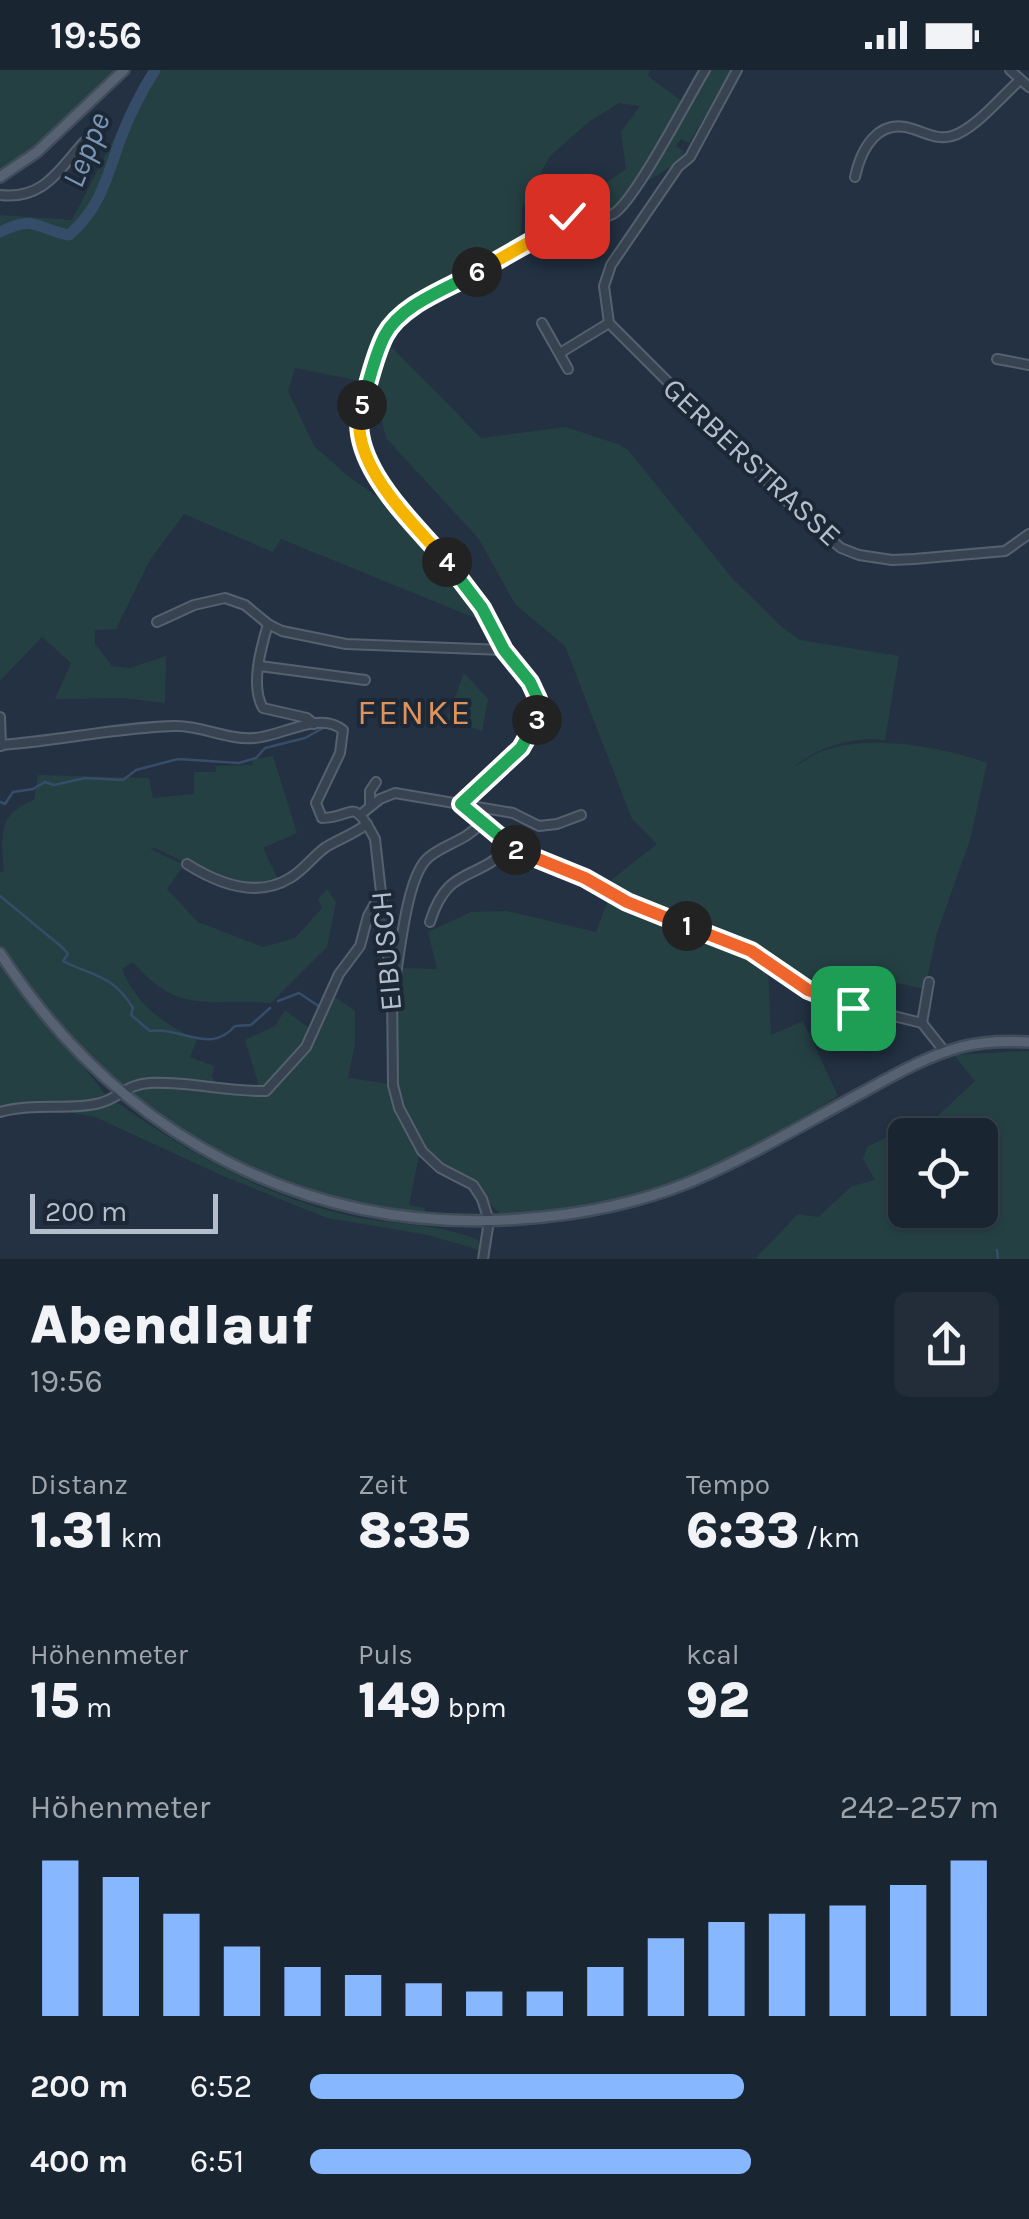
<!DOCTYPE html>
<html lang="de">
<meta charset="utf-8">
<style>
body{margin:0;font-family:Karla,sans-serif;background:#232d3a;color:#f1f3f6;height:100vh;display:flex;flex-direction:column;font-size:38px;white-space:nowrap}
*{box-sizing:border-box;margin:0}
p{font-size:32px;color:#9fa5ac}
.icon{flex:none;width:55px;height:55px;fill:none;stroke:currentColor;stroke-width:2;stroke-linecap:round;stroke-linejoin:round}
.map{position:relative;height:1189px;overflow:hidden}
.details{display:flex;flex-direction:column;background:#1a2532;flex:1}
.details>*{flex:none}
.controls{position:absolute;left:888px;top:1048px;display:grid;gap:20px}
.controls a{display:grid;place-items:center;width:110px;height:110px;border-radius:15px;background:#1a2532;box-shadow:0 2px 8px #0004,0 0 0 2px #38424d;font-size:50px}
.scale{position:absolute;left:30px;bottom:25px;width:188px;box-sizing:border-box;padding-left:10px;border:5px solid #b4becc;border-top:0;font-size:28px;line-height:35px;white-space:nowrap;color:#b4becc;-webkit-text-stroke:8px #1d2837;paint-order:stroke}
.pin{position:absolute;display:grid;place-items:center;width:85px;height:85px;color:#fff;margin:-42px;border-radius:20px;box-shadow:0 5px 15px #0006}
.km{position:absolute;width:50px;height:50px;margin:-25px;border-radius:50%;background:#222;color:#fff;font-size:28px;line-height:50px;text-align:center}
.round{display:grid;place-items:center;flex:none;width:105px;height:105px;border-radius:15px;background:#232d3a}
.headline{display:flex;align-items:center;justify-content:space-between;height:170px;padding:0 30px}
h1{font-size:55px;font-weight:800;line-height:75px}
.stats{display:grid;grid-template-columns:repeat(3,1fr);gap:15px;height:170px;padding:10px 30px}
.stats div{display:grid;align-content:center}
.stats b{font-size:50px;font-weight:800}
.stats small{font-size:28px;font-weight:400}
.stats p{font-size:28px}
.chart{height:280px;padding:20px 30px}
.chart p{display:flex;justify-content:space-between}
.chart svg{width:100%;height:180px;margin-top:10px;stroke:#86b7ff;stroke-width:6}
ul{padding:0 30px;list-style:none;font-size:32px}
li{display:grid;grid-template-columns:160px 120px 1fr;align-items:center;height:75px}
li i{height:25px;border-radius:12px;background:#86b7ff}
.status{display:flex;justify-content:space-between;align-items:center;height:70px;padding:0 50px;background:#1a2532;direction:ltr}
.status svg{height:28px;fill:currentColor}
.map>svg:first-child{display:block}
</style>
<div class="status"><b>19:56</b><svg viewBox="0 0 49 12"><path d="M0 12V9h3v3zM5 12V6h3v6zM10 12V3h3v9zM15 12V0h3v12zM26 1h20v11H26zM47 4h2v5h-2z"/></svg></div>
<div class="map">
<svg width="1029" height="1189" viewBox="0 0 1029 1189">
<rect width="100%" height="100%" fill="#233142"/>
<g fill="#254043" fill-rule="evenodd">
<polygon points="0,0 118,0 51,65 0,102"/>
<path d="M 149,0 L 650,0 L 648,6 L 683,32 C 669,55 633,128 614,139 C 599,147 583,143 567,141 L 527,169 L 571,128 L 601,116 L 626,99 L 621,62 L 640,36 L 619,33 L 590,51 L 550,86 L 522,138 L 521,174 L 402,242 L 376,274 L 366,312 L 295,298 L 288,321 L 314,376 L 348,406 L 401,443 L 452,500 L 490,554 L 281,469 L 273,482 L 184,444 L 150,490 L 116,559 L 95,560 L 95,574 L 112,596 L 130,598 L 166,586 L 165,633 L 124,628 L 55,629 L 71,593 L 42,567 L 0,611 L 0,145 L 72,150 Z"/>
<polygon points="708,0 732,0 689,73 681,69 676,76 684,82 677,93 641,115"/>
<path d="M 387,272 L 481,368 L 566,357 L 620,375 L 628,380 L 732,508 L 783,558 L 800,570 L 899,586 L 885,670 C 854,666 818,676 794,697 C 805,691 816,682 829,679 C 874,665 943,677 987,693 L 970,770 L 937,863 L 925,919 L 887,911 L 884,943 L 833,930 L 762,884 L 630,831 L 605,815 L 657,774 L 632,749 L 565,576 L 515,534 L 478,468 L 386,368 L 373,315 Z"/>
<polygon points="464,603 488,629 482,661 447,649"/>
<path d="M 273,686 L 297,763 L 263,778 L 279,811 C 231,821 197,797 155,778 L 150,779 L 184,795 L 167,819 L 198,852 L 263,877 L 295,868 L 322,838 L 318,829 L 327,819 L 336,832 L 327,877 L 271,933 C 208,927 180,947 133,892 L 122,899 C 137,936 162,952 197,970 L 190,987 L 214,996 L 212,1006 L 217,1016 L 145,1011 L 116,1015 L 65,968 L 64,972 L 105,1024 L 93,1032 L 0,1040 L 0,802 L 4,801 C 0,762 0,743 34,730 L 38,705 L 149,708 L 153,728 L 194,724 L 194,702 L 216,702 L 215,696 L 253,695 L 252,690 Z"/>
<path d="M 610,825 L 737,878 L 768,895 L 771,965 L 803,951 L 838,1026 C 750,1081 658,1133 552,1142 C 539,1143 520,1148 507,1146 C 491,1143 483,1118 469,1110 C 453,1101 437,1096 425,1081 C 395,1044 395,1004 396,959 C 397,938 396,919 399,898 L 437,899 L 428,862 L 471,842 L 507,841 L 596,862 Z"/>
<path d="M 332,925 L 355,941 L 355,974 L 348,1008 L 390,1014 L 420,1080 L 409,1135 L 425,1138 L 424,1144 C 399,1141 371,1140 346,1134 C 270,1113 185,1071 124,1021 L 147,1015 L 266,1022 L 306,978 Z"/>
<polygon points="285,940 313,961 304,976 265,1018 260,1019 245,970 275,956"/>
<path d="M 1029,981 L 1029,1189 L 755,1189 L 798,1144 L 818,1147 L 852,1116 L 875,1110 L 863,1089 L 867,1077 L 910,1055 L 930,1053 L 975,1011 L 954,985 ZM 980,1065 L 980,1140 L 905,1140 L 905,1065 Z"/>
<path d="M 118,1033 C 189,1083 265,1127 351,1146 C 392,1155 439,1153 478,1170 L 480,1180 L 428,1165 L 327,1148 L 221,1105 L 95,1047 L 50,1039 Z"/>
</g>
<g fill="none" stroke-linecap="round" stroke-linejoin="round">
<g stroke="#364d6a" stroke-width="2.5">
<polyline points="0,732 5,734 13,722 33,719 45,712 54,715 85,708 123,710 136,700 178,689 239,693 256,688 265,678 305,668 325,657"/>
<path d="M 0,826 L 63,878 L 68,884 L 63,891 C 94,907 112,904 133,938 L 131,945 L 150,961 C 183,957 210,985 235,956 L 251,955 L 270,938"/>
<polyline points="278,931 299,923 320,937"/>
<polyline points="997,1180 998,1189"/>
</g>
<path stroke="#364d6a" stroke-width="11" d="M 0,162 C 36,144 36,159 69,165 C 100,139 107,107 120,70 C 129,46 141,22 155,0"/>
<g stroke="#56616f" stroke-width="12">
<g id="minor">
<polyline points="737,0 690,87 678,97 611,195 604,216 609,253 796,440 841,478 859,485 892,490 914,489 1005,481 1029,464"/>
<polyline points="1010,0 1029,17"/>
<path d="M 855,107 C 861,79 878,47 913,59 C 926,63 937,70 952,66 C 974,60 1001,27 1019,11"/>
<path d="M 0,125 C 43,130 58,101 84,72"/>
<polyline points="542,253 568,299"/>
<polyline points="560,283 609,253"/>
<polyline points="997,289 1029,295"/>
<polyline points="157,552 194,535 225,528 245,535 268,554 282,561 346,574 504,580"/>
<path d="M 268,554 C 261,578 250,616 263,638 L 307,648 L 314,654"/>
<polyline points="260,596 365,610"/>
<polyline points="0,647 1,676"/>
<path d="M 0,675 C 59,671 118,657 177,656 C 203,656 227,670 254,668 C 281,667 319,640 343,660 L 340,683 L 316,733 L 322,748 C 354,748 352,724 375,769 L 392,920 L 393,1015 L 399,1038 L 422,1081 L 440,1098 L 473,1115 L 482,1129 L 489,1151 L 483,1189"/>
<path d="M 461,733 C 483,696 545,681 538,629 L 461,509 L 391,428 L 364,378 L 358,354 L 385,266 L 403,244 L 542,165 L 567,146 C 583,145 598,151 613,144 C 634,133 689,26 705,0"/>
<polyline points="461,733 518,782 585,808 650,841 751,881 829,930 922,953 945,982"/>
<polyline points="370,736 370,721 376,712"/>
<polyline points="360,745 380,729 395,723 513,743 539,756 557,754 581,745"/>
<path d="M 187,794 C 217,813 256,829 290,808 C 304,800 313,786 326,777 C 339,769 354,764 367,754"/>
<path d="M 430,852 C 448,794 476,813 510,776"/>
<path d="M 394,916 C 400,886 406,805 429,787 C 446,773 466,771 481,753"/>
<polyline points="922,953 929,912"/>
<path d="M 0,1042 C 34,1032 70,1041 100,1033 C 119,1028 128,1014 149,1013 C 188,1011 227,1022 266,1021 L 306,977 L 339,904 L 360,876 L 368,846 L 381,823"/>
</g>
</g>
<g stroke="#414c5b" stroke-width="14">
<g id="major">
<polyline points="0,107 37,82 124,0"/>
<path d="M 0,883 C 117,1063 304,1165 520,1149 C 578,1145 636,1134 690,1112 C 750,1087 807,1052 865,1021 C 896,1004 927,986 961,977 C 983,971 1007,971 1029,972"/>
</g>
</g>
<use href="#minor" stroke="#384352" stroke-width="8"/>
<use href="#major" stroke="#566272" stroke-width="9"/>
</g>
<g fill="none" stroke-linecap="round" stroke-linejoin="round">
<g stroke="#fff" stroke-width="20">
<polyline id="split-1" points="687,856 751,881 808,920 853,938"/>
</g>
<g stroke="#fff" stroke-width="20">
<polyline id="split-2" points="516,780 585,808 627,832 687,856"/>
</g>
<g stroke="#fff" stroke-width="20">
<polyline id="split-3" points="516,780 461,734 521,678 537,650"/>
</g>
<g stroke="#fff" stroke-width="20">
<polyline id="split-4" points="447,492 482,538 504,580 530,612 538,629 537,650"/>
</g>
<g stroke="#fff" stroke-width="20">
<path id="split-5" d="M 362,335 C 344,391 415,454 447,492"/>
</g>
<g stroke="#fff" stroke-width="20">
<path id="split-6" d="M 362,335 C 369,313 374,286 385,265 C 402,234 447,219 477,202"/>
</g>
<g stroke="#fff" stroke-width="20">
<polyline id="split-7" points="477,202 542,165 567,146"/>
</g>
<use href="#split-1" stroke="#f0652b" stroke-width="12"/>
<use href="#split-2" stroke="#f0652b" stroke-width="12"/>
<use href="#split-3" stroke="#22a559" stroke-width="12"/>
<use href="#split-4" stroke="#22a559" stroke-width="12"/>
<use href="#split-5" stroke="#f5b400" stroke-width="12"/>
<use href="#split-6" stroke="#22a559" stroke-width="12"/>
<use href="#split-7" stroke="#f5b400" stroke-width="12"/>
</g>
<g text-anchor="middle" dominant-baseline="central" stroke-width="8" stroke-linejoin="round" paint-order="stroke">
<g font-size="30" fill="#b4becc" stroke="#1d2837">
<text transform="translate(752 392) rotate(43)">GERBERSTRASSE</text>
<text transform="translate(386 881) rotate(-95)">EIBUSCH</text>
</g>
<g font-size="32" font-style="italic" fill="#7a95b6" stroke="#1d2837">
<text transform="translate(86 80) rotate(-68)">Leppe</text>
</g>
<g font-size="35" letter-spacing="2.5" fill="#de935d" stroke="#1d2837">
<text x="415" y="642">FENKE</text>
</g>
</g>
</svg>
<div class="controls">
<a><svg class="icon" aria-label="locate" viewBox="0 0 24 24"><circle cx="12" cy="12" r="6"/><path d="M12 2v4M12 18v4M2 12h4M18 12h4"/></svg></a>
</div>
<div class="scale">200 m</div>
<div class="pin" style="left:853px;top:938px;background:#1e9e55"><svg class="icon" aria-label="arrive" viewBox="0 0 24 24"><path d="M6 21V4h12l-3 4 3 4H6"/></svg></div>
<div class="pin" style="left:567px;top:146px;background:#d93025"><svg class="icon" aria-label="check" viewBox="0 0 24 24"><path d="M5 12l5 5 9-10"/></svg></div>
<b class="km" style="left:687px;top:856px">1</b>
<b class="km" style="left:516px;top:780px">2</b>
<b class="km" style="left:537px;top:650px">3</b>
<b class="km" style="left:447px;top:492px">4</b>
<b class="km" style="left:362px;top:335px">5</b>
<b class="km" style="left:477px;top:202px">6</b>
</div>
<section class="details">
<div class="headline"><div><h1>Abendlauf</h1><p>19:56</p></div><a class="round"><svg class="icon" aria-label="share" viewBox="0 0 24 24"><path d="M12 15V3M7 8l5-5 5 5M5 13v7h14v-7"/></svg></a></div>
<div class="stats">
<div><p>Distanz</p><b>1.31<small> km</small></b></div>
<div><p>Zeit</p><b>8:35</b></div>
<div><p>Tempo</p><b>6:33<small> /km</small></b></div>
</div>
<div class="stats">
<div><p>Höhenmeter</p><b>15<small> m</small></b></div>
<div><p>Puls</p><b>149<small> bpm</small></b></div>
<div><p>kcal</p><b>92</b></div>
</div>
<div class="chart"><p><span>Höhenmeter</span>242–257 m</p>
<svg viewBox="0 0 160 44" preserveAspectRatio="none"><path d="M5 44V6M15 44V10M25 44V19M35 44V27M45 44V32M55 44V34M65 44V36M75 44V38M85 44V38M95 44V32M105 44V25M115 44V21M125 44V19M135 44V17M145 44V12M155 44V6"/></svg>
</div>
<ul>
<li><b>200 m</b>6:52<i style="width:63%"></i></li>
<li><b>400 m</b>6:51<i style="width:64%"></i></li>
</ul>
</section>
